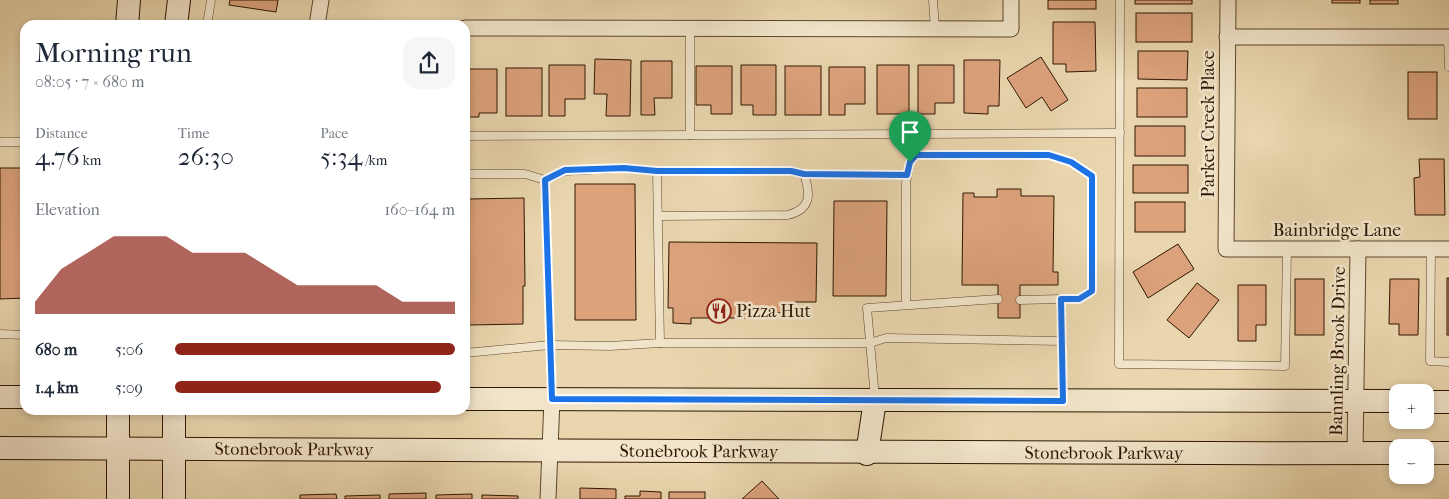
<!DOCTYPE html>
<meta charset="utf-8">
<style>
body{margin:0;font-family:"IM FELL French Canon",serif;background:#f6f6f7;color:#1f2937;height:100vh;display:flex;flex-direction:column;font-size:19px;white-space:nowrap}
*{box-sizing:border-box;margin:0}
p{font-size:16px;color:#747a83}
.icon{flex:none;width:28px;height:28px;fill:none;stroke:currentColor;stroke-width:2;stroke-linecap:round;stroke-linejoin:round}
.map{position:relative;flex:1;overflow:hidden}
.drawer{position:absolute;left:20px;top:20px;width:450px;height:395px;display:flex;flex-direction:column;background:#fff;border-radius:15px;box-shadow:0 2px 8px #0003}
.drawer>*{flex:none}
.fabs{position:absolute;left:1389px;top:384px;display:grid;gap:10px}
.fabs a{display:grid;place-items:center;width:45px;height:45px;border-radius:10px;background:#fff;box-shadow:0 2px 8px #0003;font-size:25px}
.pin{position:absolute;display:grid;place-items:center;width:42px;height:42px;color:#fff;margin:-51px -21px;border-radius:50% 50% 50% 0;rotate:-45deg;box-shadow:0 0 5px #0007}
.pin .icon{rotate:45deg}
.round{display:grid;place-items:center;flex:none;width:52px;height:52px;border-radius:15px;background:#f6f6f7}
.headline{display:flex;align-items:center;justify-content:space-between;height:85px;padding:0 15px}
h1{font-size:28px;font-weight:600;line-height:38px}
.figures{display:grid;grid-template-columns:repeat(3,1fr);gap:8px;height:85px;padding:5px 15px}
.figures div{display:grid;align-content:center}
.figures b{font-size:25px;font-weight:600}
.figures small{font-size:14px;font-weight:400}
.figures p{font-size:14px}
.chart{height:140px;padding:10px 15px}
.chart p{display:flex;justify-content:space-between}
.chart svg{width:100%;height:90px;margin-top:5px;fill:#8f2418;opacity:.7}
ul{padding:0 15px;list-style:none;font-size:16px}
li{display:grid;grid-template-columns:80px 60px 1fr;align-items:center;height:38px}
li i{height:12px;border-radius:6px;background:#8f2418}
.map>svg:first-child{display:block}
</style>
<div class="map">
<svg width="1449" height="499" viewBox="0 0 1449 499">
<rect width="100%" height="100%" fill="#e9d6ae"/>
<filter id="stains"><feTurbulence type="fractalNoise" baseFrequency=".004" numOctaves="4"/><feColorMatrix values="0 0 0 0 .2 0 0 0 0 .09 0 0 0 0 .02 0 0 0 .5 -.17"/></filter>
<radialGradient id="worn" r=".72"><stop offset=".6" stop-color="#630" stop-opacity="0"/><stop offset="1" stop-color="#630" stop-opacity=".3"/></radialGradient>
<g fill="#dca27c" stroke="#2e1601">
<polygon points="230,0 278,0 276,12 229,5"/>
<rect x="1048" y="0" width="48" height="9"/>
<rect x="1135" y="0" width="57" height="4"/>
<rect x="1332" y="0" width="28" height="3"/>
<rect x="1370" y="0" width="28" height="4"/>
<rect x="1136" y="13" width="56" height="29"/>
<polygon points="1053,22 1095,22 1096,71 1066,72 1066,64 1053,64"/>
<polygon points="1138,51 1188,51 1187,80 1138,79"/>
<polygon points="1041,57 1068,100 1051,111 1042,97 1026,108 1007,78"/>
<polygon points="595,59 631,60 630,116 606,116 607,94 594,94"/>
<polygon points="964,60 1000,60 999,106 988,106 988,114 964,113"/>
<polygon points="641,61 672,61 672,98 654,98 655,115 641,115"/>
<polygon points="549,65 585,65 585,99 565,99 565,116 549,116"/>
<polygon points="741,65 776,65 776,115 753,115 753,105 741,105"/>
<rect x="877" y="65" width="32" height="49"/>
<polygon points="918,65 954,65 954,103 935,103 935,114 918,114"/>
<polygon points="696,66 732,66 732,114 711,114 711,105 696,105"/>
<rect x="785" y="66" width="36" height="49"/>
<polygon points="829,67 865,67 865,104 845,104 845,115 829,115"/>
<rect x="506" y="68" width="36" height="48"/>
<polygon points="465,69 497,69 497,113 479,113 479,117 465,117"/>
<rect x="1408" y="72" width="29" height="47"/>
<rect x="1137" y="88" width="50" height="29"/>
<rect x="1135" y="126" width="50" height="30"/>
<polygon points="1419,159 1444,159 1445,215 1415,215 1414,178 1420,177"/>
<rect x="1133" y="165" width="55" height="28"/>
<polygon points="0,168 23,168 24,298 0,299"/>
<polygon points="575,184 635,184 636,320 575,320"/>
<polygon points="997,189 1021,189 1021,196 1054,196 1053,272 1058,272 1058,285 1020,285 1020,318 998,318 998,285 962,285 963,193 974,193 974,197 997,197"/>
<polygon points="524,198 525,286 523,286 523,324 469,325 468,199"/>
<polygon points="834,201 887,201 886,296 833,296"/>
<rect x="1135" y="202" width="50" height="30"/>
<polygon points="669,242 817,243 816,302 794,302 794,312 751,314 751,318 691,318 691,324 673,323 673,308 668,308"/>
<polygon points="1178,244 1194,269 1148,298 1133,272"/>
<rect x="1447" y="278" width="2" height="57"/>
<rect x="1295" y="279" width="29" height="56"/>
<polygon points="1390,279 1419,279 1418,335 1399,335 1399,324 1389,324"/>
<polygon points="1197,283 1219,300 1189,338 1167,320"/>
<polygon points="1238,285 1266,285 1266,325 1256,325 1256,341 1238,341"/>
<polygon points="762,481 779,499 742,499"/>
<polygon points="580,488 616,489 616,499 580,499"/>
<polygon points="640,491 661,492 661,499 625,499 625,496 640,496"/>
<rect x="669" y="492" width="36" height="7"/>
<polygon points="426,493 426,499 389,499 389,494"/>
<polygon points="336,494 337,499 300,499 300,495"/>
<polygon points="472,494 472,499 436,499 436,495"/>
<polygon points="380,495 380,499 345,499 345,496"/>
<polygon points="482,495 518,496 518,499 482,499"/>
</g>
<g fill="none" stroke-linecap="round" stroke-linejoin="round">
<g stroke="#5d462c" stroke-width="9">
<g id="service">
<polyline points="933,0 935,29"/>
<polyline points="1120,0 1119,364 1285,366 1287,249"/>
<polyline points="207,25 211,0"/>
<polyline points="690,29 690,135"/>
<polyline points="1448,37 1449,67"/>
<polyline points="465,136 1120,133"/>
<polyline points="0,142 25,142"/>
<path d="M 657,171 L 791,171 L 804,174 C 811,195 811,209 788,215 L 659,216"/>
<polyline points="465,174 525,174 545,180 552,397"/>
<polyline points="804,174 907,175"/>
<polyline points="1431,249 1430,361 1449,362"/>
<polyline points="1020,300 1061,299 1063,399"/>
<polyline points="906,305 906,183 910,162 916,155 1049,155 1071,162 1092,176 1092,291 1079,299 1061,299"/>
<polyline points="0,334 25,335"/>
<polyline points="660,343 870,343 886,338 1062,341"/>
<polyline points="465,353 550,345 610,346 660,343 657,171 624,168 565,171 545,180"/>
<polyline points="875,398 867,308 998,299"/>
</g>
</g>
<g stroke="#5d462c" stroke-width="17">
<g id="minor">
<polyline points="1228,0 1226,249 1449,249"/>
<polyline points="317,25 321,0"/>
<polyline points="465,28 1011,29 1011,0"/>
<polyline points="1227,37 1449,37"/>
<polyline points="1355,453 1358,249"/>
<polyline points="548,499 552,399"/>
</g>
</g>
<g stroke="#2e1601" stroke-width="24">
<g id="secondary">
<polyline points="127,25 129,0"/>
<polyline points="176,25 179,0"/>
<polyline points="0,397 25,397"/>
<polyline points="465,399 1398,401"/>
<polyline points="1425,402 1449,402"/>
<polyline points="174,410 174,499"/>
<path id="s1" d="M 0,448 C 466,449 932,454 1398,453"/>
<polyline points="1425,453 1449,453"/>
<polyline points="867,454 875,400"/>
<polyline points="118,499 118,410"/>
</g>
</g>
<use href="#service" stroke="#f1e4ca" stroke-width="8"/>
<use href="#minor" stroke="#f1e4ca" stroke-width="15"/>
<use href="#secondary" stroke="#f1e4ca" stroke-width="22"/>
</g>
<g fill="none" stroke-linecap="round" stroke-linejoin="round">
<g stroke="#fff" stroke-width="10">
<polygon id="route" points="916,155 1049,155 1071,162 1092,176 1092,291 1079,299 1061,299 1063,401 552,399 545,180 565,170 624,168 657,171 791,171 804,174 907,175 910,162"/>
</g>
<use href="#route" stroke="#1a73e8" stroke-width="6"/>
</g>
<defs>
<g id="restaurant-ring" transform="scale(1.25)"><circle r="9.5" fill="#f1e4ca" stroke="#8f2418" stroke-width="1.5"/><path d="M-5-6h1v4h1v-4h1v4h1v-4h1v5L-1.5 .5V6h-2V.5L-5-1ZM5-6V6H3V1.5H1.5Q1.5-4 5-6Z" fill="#8f2418"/></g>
</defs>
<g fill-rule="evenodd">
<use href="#restaurant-ring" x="719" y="311"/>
</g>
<g text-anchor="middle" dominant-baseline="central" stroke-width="5" stroke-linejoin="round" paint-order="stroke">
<g font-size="18" fill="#2e1601" stroke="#f1e4ca">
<text transform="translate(1208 124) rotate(-90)">Parker Creek Place</text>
<text x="1337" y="230">Bainbridge Lane</text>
<text transform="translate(1338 351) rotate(-89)">Bannling Brook Drive</text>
<text stroke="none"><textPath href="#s1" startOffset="294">Stonebrook Parkway</textPath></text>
<text stroke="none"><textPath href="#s1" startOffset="699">Stonebrook Parkway</textPath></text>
<text stroke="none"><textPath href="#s1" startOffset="1104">Stonebrook Parkway</textPath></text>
</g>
<g font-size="18" fill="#2e1601" stroke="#f1e4ca" text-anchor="start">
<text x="736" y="311">Pizza Hut</text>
</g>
</g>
<rect width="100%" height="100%" filter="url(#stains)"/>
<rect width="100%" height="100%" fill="url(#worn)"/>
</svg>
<div class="fabs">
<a>+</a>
<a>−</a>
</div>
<div class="pin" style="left:910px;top:162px;background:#1e9e55"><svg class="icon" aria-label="arrive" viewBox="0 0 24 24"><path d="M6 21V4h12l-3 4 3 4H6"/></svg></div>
<section class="drawer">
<div class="headline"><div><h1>Morning run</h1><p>08:05 · 7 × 680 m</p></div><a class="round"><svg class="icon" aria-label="share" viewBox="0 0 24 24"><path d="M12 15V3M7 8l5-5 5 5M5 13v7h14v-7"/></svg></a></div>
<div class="figures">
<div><p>Distance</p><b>4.76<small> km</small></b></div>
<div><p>Time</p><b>26:30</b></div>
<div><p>Pace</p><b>5:34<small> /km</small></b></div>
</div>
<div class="chart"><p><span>Elevation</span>160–164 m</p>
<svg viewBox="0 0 160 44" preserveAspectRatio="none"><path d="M0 44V38L10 22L20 14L30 6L40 6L50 6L60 14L70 14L80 14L90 22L100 30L110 30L120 30L130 30L140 38L150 38L160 38V44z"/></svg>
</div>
<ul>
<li><b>680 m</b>5:06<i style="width:100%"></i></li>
<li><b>1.4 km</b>5:09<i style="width:95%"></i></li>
</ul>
</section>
</div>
